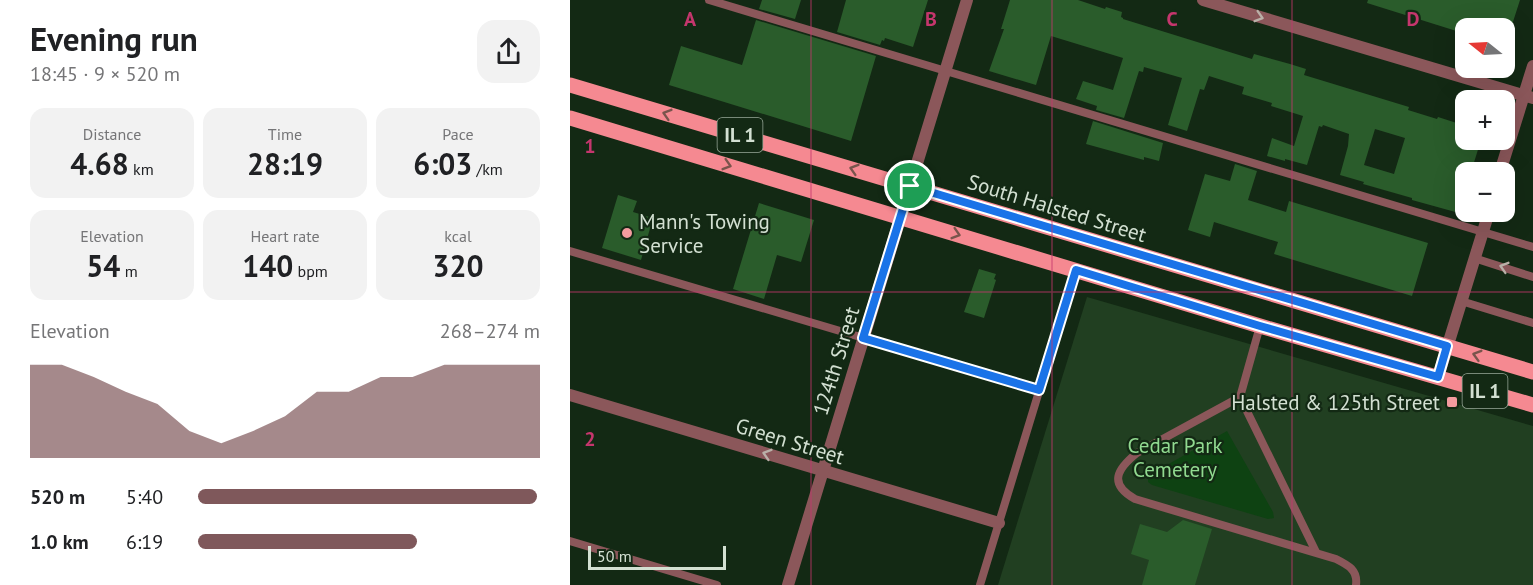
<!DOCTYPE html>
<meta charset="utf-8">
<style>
body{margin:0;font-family:"PT Sans",sans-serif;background:#f2f2f2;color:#202124;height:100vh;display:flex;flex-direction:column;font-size:22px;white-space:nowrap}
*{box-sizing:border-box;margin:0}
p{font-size:20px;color:#757577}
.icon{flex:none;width:33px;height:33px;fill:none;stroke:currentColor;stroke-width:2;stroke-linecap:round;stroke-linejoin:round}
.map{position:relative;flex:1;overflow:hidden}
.side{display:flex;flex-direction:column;background:#fff;width:570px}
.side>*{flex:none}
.needle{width:39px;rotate:288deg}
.buttons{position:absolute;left:885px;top:18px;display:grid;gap:12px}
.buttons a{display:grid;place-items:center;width:60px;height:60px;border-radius:12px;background:#fff;box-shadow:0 6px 24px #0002;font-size:30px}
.scale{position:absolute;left:18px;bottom:15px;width:138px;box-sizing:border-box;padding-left:6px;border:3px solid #d3e0d2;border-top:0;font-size:16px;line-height:21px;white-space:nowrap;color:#d3e0d2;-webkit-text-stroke:4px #132914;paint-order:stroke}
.pin{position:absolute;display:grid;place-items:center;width:51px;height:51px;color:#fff;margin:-26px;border:3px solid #fff;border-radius:50%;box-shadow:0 2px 6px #0007}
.round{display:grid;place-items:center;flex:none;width:63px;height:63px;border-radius:18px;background:#f2f2f2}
.overview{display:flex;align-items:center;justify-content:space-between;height:102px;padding:0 30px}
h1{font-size:33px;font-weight:700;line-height:45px}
.metrics{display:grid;grid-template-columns:repeat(3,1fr);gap:9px;height:102px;padding:6px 30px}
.metrics div{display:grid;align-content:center;border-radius:15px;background:#f2f2f2;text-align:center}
.metrics b{font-size:30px;font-weight:700}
.metrics small{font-size:16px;font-weight:400}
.metrics p{font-size:16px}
.chart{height:168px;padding:12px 30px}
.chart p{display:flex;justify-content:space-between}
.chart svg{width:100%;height:108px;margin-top:6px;fill:#7f585b;opacity:.7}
ul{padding:0 30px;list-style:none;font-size:20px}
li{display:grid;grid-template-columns:96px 72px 1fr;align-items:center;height:45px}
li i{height:15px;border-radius:8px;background:#7f585b}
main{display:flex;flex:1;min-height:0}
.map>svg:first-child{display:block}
</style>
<main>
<section class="side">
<div class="overview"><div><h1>Evening run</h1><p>18:45 · 9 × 520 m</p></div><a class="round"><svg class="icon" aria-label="share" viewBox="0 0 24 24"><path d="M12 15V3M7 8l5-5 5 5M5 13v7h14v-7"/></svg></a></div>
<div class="metrics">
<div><p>Distance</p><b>4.68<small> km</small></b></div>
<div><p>Time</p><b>28:19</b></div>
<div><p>Pace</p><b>6:03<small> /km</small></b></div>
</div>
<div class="metrics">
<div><p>Elevation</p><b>54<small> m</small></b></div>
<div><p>Heart rate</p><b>140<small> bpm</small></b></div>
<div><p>kcal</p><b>320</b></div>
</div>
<div class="chart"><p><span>Elevation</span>268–274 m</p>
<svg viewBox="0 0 160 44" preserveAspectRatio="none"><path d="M0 44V6L10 6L20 11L30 17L40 22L50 33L60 38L70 33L80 27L90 17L100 17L110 11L120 11L130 6L140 6L150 6L160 6V44z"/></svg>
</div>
<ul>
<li><b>520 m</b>5:40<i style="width:99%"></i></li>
<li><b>1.0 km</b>6:19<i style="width:64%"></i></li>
</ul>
</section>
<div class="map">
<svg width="963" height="585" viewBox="0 0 963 585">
<rect width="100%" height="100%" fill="#132914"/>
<polygon fill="#213f21" points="517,297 963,426 963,585 428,585"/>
<polygon fill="#0e4212" points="657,431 703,512 704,518 698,519 582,485 578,482 578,477 581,474"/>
<g fill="#2a5c2b" fill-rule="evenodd">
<polygon points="192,0 231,0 225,19 189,9"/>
<polygon points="276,0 358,0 343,47 315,38 314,41 312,40 310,45 267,32"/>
<path d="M 440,0 L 508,0 L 535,9 L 536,7 L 552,12 L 551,17 L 553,18 L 553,19 L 682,59 L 684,54 L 720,64 L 736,69 L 734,75 L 839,107 L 838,110 L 867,119 L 868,117 L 896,126 L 896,140 L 911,140 L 901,172 L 896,172 L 896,188 L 889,213 L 842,200 L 842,198 L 793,184 L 794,182 L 770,175 L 778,146 L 779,134 L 753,125 L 752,127 L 749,126 L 737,165 L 715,159 L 715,161 L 697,156 L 702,138 L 724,146 L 733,116 L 701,106 L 702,103 L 672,94 L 674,87 L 639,76 L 634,90 L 630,89 L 617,131 L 598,125 L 612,78 L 574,67 L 573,72 L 569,71 L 554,118 L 526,110 L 527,106 L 506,99 L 513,81 L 543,90 L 553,58 L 481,36 L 466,85 L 419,71 L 434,29 L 431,29 ZM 805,129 L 835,138 L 824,174 L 794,165 Z"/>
<polygon points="798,0 950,0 941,28 896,28 896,34 797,3"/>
<polygon points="186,20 306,56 281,141 99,85 111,46 172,65"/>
<polygon points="523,121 593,143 589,161 574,157 574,160 516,144"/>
<polygon points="665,164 687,171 678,200 716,212 719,201 858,243 842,296 704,254 708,242 644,222 640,237 618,230 635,174 660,181"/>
<polygon points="48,195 67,201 63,212 83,218 71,260 32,248"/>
<polygon points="189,203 244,220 231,262 207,255 194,299 163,289"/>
<polygon points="409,269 426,274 424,279 426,280 414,318 394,312"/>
<polygon points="613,520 642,529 625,585 572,585 579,560 561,554 570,524 597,532"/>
</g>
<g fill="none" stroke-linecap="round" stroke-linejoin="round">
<g stroke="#8b575a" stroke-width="8">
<polyline points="139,0 963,247"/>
<polyline points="0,251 469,390"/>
<polyline points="904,258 963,277"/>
<polyline points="891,301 963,323"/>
<polyline points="690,326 670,397 746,552"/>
<path d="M 670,397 L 567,453 C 547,469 538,484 565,499 L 766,559 C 778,565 788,570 786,585"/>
<polyline points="0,541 147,585"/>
<polyline points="410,585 506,270"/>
</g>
<g stroke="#8b575a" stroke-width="12">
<polyline points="633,0 963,98"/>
<polyline points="930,172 963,66"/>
<polyline points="868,377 919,212"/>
<polyline points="0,395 429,523"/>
<polyline points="218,585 397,0"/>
</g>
<g stroke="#f58991" stroke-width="15">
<polyline points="0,85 963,372"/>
<polyline points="0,118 690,326 963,405"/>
</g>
</g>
<defs><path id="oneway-chevron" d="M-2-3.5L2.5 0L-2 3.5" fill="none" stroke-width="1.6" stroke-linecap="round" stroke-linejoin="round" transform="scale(1.5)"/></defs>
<g stroke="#bab0a8">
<use href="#oneway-chevron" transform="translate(689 17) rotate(17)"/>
<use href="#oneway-chevron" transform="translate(934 267) rotate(-163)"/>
<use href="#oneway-chevron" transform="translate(197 454) rotate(-163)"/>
</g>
<g stroke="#79544c">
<use href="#oneway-chevron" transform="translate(97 114) rotate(-163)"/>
<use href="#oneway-chevron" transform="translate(157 165) rotate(17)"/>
<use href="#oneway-chevron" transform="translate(284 169) rotate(-163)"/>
<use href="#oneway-chevron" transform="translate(386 234) rotate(17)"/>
<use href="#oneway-chevron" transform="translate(907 355) rotate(-164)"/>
</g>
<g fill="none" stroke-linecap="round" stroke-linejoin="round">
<g stroke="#fff" stroke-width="12">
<polygon id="route" points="340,186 877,346 868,377 690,326 506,270 469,390 293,338"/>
</g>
<use href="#route" stroke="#1a73e8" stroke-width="8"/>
</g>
<path fill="none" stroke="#c5366d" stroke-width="1.5" stroke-opacity="0.55" d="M 241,0 L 241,585M 482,0 L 482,585M 722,0 L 722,585M 0,292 L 963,292"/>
<g fill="#f49b9f" stroke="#132914" stroke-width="2">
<circle cx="57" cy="233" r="6"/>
<rect x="876" y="396" width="12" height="12" rx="3"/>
</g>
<g text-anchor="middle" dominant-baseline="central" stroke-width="4.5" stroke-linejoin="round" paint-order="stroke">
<g fill="#132914" stroke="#99a999" stroke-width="1.5">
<rect x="147.5" y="118" width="45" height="34" rx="4.5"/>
<rect x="892.5" y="374" width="45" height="34" rx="4.5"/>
</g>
<g font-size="20" font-weight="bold" fill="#d3e0d2">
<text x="170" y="135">IL 1</text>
<text x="915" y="391">IL 1</text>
</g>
<g font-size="21" fill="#d3e0d2" stroke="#132914">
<text transform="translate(487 208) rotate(17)">South Halsted Street</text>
<text transform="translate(266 361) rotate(-73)">124th Street</text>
<text transform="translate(220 441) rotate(17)">Green Street</text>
</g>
<g font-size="21" fill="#d3e0d2" stroke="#132914" text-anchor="start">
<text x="69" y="221">Mann's Towing<tspan x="69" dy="24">Service</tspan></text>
<text x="870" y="402" text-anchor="end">Halsted &amp; 125th Street</text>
</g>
<g font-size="21" fill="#91da90" stroke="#132914">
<text x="605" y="445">Cedar Park<tspan x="605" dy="24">Cemetery</tspan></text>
</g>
</g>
<g font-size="20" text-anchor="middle" font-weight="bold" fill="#c5366d" stroke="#132914" stroke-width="4.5" stroke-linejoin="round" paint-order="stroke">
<text x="120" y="26">A</text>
<text x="361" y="26">B</text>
<text x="602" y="26">C</text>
<text x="843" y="26">D</text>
<text x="20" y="153">1</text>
<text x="20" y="446">2</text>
</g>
</svg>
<div class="buttons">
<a><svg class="needle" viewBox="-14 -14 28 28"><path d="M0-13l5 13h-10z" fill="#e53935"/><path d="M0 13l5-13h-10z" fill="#757577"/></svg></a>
<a>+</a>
<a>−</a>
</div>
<div class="scale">50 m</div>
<div class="pin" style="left:340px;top:186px;background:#1e9e55"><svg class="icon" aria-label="arrive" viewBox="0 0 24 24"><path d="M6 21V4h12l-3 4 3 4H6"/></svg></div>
</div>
</main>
